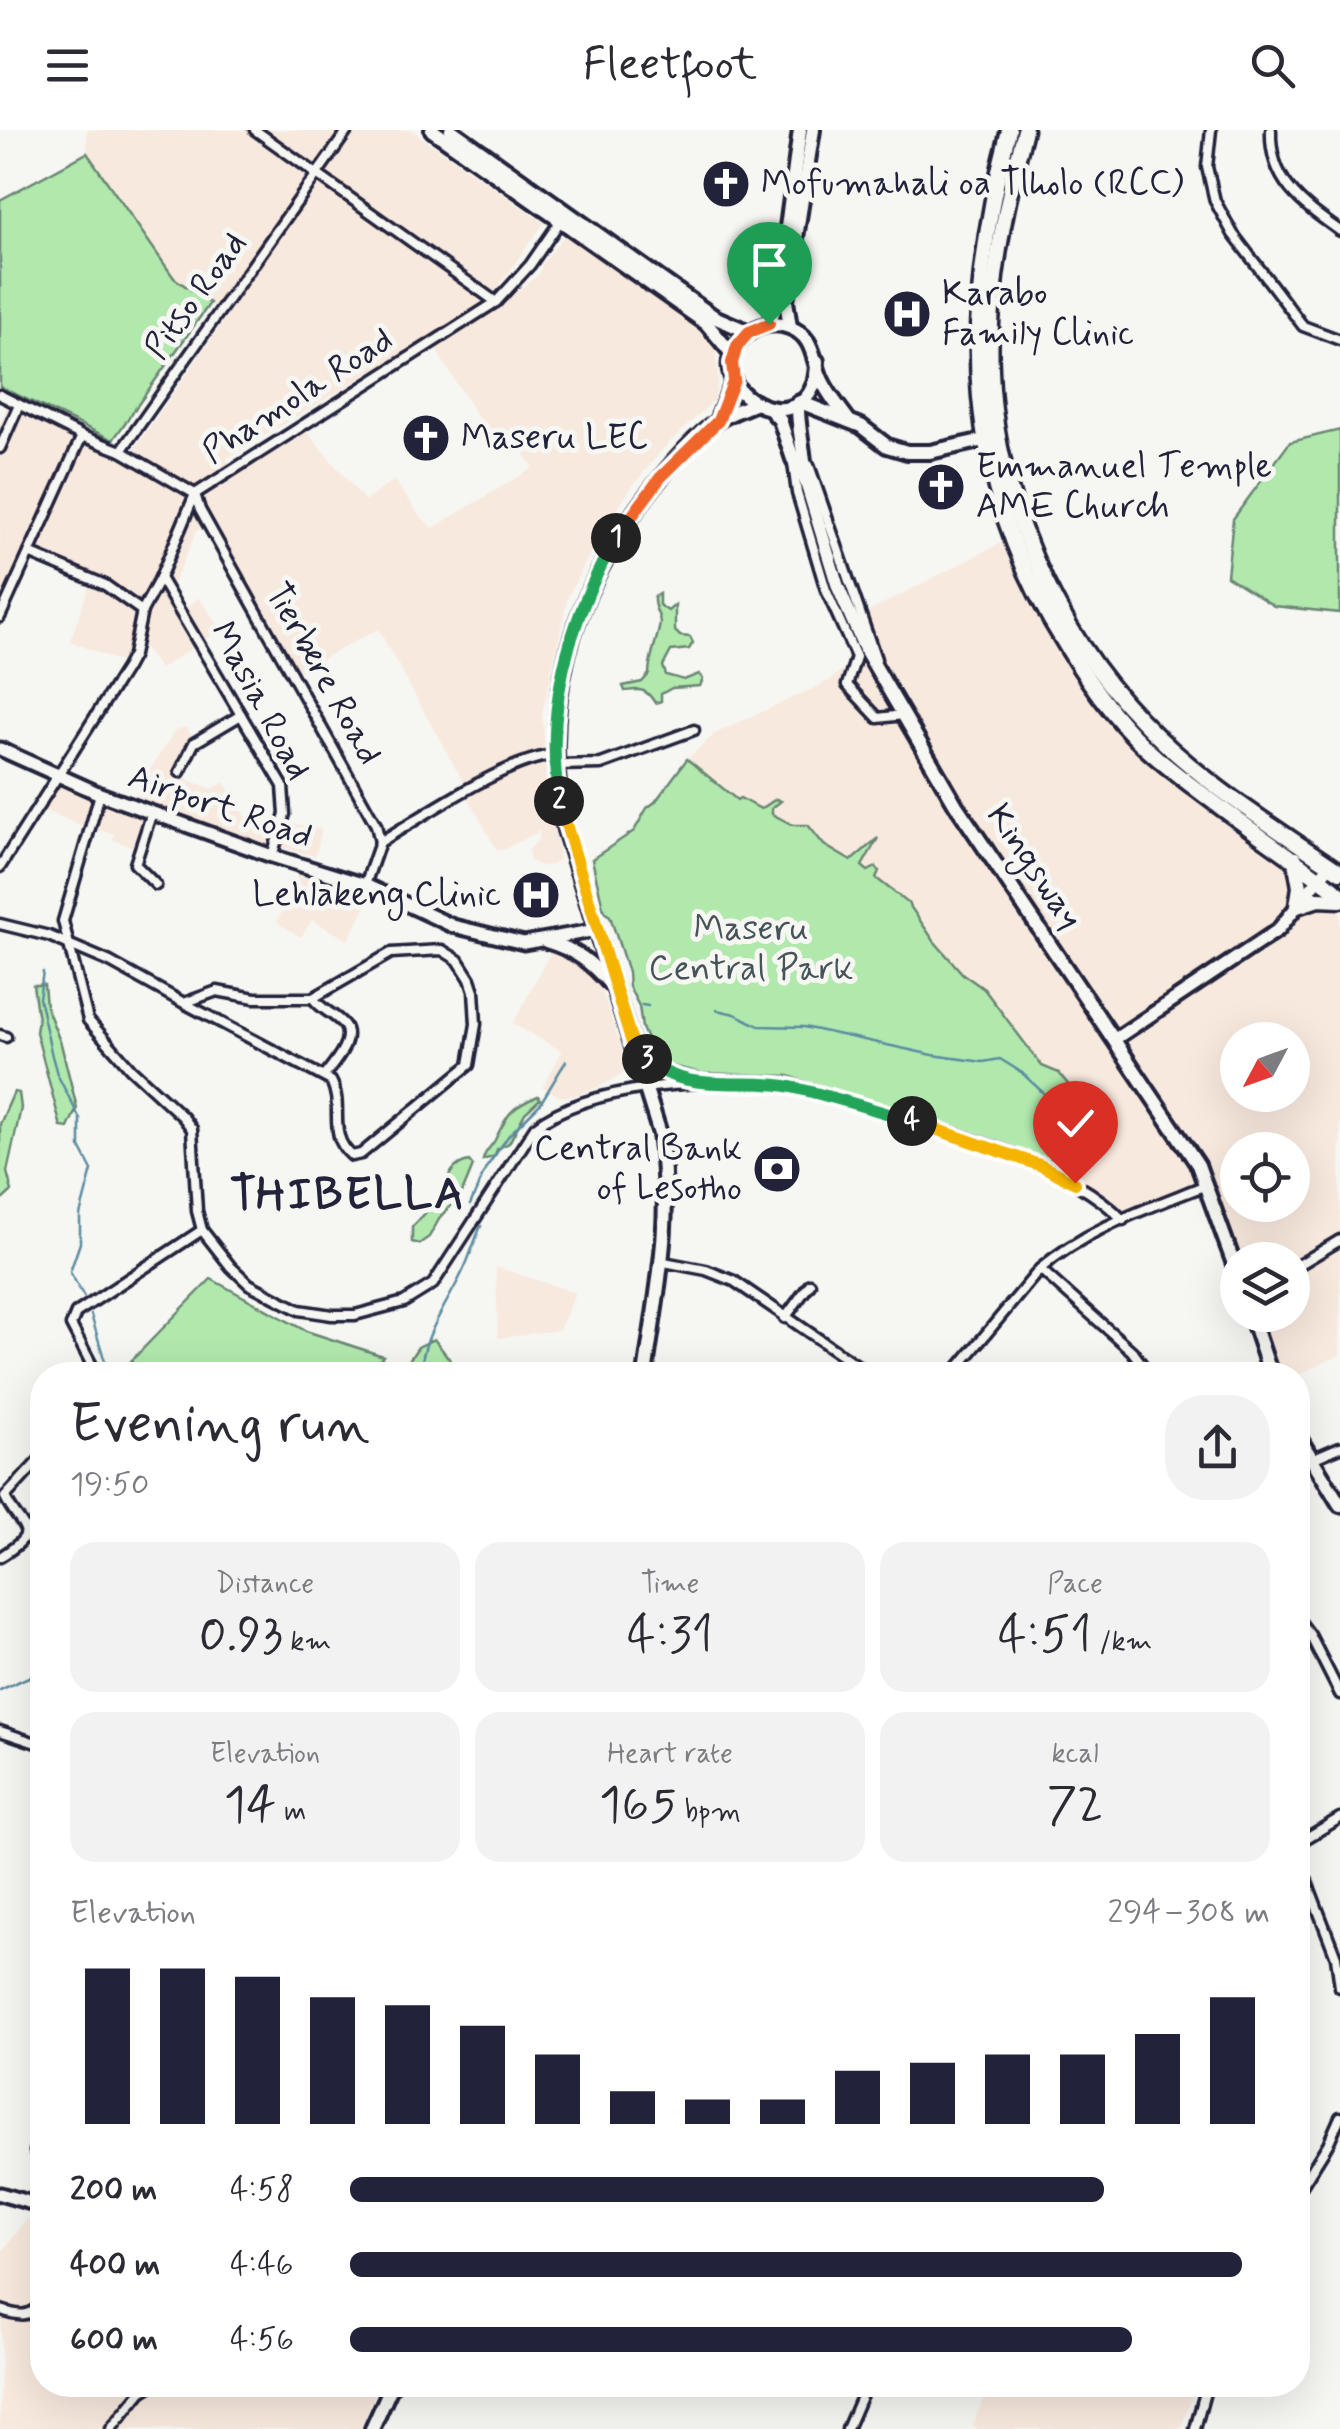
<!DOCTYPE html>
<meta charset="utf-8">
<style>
body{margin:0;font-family:Mynerve,sans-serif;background:#f2f2f3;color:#2b2b33;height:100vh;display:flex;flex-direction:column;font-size:38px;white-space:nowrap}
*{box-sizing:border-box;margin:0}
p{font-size:32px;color:#7c7c81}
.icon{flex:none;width:55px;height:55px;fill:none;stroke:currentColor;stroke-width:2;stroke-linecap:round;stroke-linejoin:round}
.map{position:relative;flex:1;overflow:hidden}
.panel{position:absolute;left:30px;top:1232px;width:1280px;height:1035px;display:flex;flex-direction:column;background:#fff;border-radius:40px;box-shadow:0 10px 40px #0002}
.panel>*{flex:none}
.needle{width:65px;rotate:229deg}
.tools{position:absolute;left:1220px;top:892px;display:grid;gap:20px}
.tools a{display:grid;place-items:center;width:90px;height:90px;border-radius:50%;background:#fff;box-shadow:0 10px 40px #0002;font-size:50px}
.pin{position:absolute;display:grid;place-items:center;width:85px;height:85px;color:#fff;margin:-102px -42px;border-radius:50% 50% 50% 0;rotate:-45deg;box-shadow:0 0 10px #0007}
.pin .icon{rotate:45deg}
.km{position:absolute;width:50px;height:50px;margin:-25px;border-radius:50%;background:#222;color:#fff;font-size:28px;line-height:50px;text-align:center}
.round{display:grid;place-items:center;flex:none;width:105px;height:105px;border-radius:40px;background:#f2f2f3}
.overview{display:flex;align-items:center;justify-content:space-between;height:170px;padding:0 40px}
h1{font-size:55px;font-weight:600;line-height:75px}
.figures{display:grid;grid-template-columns:repeat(3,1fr);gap:15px;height:170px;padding:10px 40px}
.figures div{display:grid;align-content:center;border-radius:25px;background:#f2f2f3;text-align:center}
.figures b{font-size:50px;font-weight:600}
.figures small{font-size:28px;font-weight:400}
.figures p{font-size:28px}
.chart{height:280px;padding:20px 40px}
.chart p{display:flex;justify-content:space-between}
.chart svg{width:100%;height:180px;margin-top:10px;stroke:#22223b;stroke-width:6}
ul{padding:0 40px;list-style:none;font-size:32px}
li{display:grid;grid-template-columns:160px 120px 1fr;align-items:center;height:75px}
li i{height:25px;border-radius:12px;background:#22223b}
header{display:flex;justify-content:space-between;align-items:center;height:130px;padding:0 40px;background:#fff;font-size:45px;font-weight:600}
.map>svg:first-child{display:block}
</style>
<header><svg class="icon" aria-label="menu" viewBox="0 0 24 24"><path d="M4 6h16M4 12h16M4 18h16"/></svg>Fleetfoot<svg class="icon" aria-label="search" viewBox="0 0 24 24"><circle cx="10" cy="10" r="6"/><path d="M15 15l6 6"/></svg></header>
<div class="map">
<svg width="1340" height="2299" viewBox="0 0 1340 2299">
<rect width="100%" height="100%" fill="#f6f6f2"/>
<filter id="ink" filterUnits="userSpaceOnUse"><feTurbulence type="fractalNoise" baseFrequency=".01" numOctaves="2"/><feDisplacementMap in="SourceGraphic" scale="20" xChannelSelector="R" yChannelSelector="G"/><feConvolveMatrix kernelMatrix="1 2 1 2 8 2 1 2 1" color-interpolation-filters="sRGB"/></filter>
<g filter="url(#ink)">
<g fill="#f8e9de" fill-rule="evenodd">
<polygon points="87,0 411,0 544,93 487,172 226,329 237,345 307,302 365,371 394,350 419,385 433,398 533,338 511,304 497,313 488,304 435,218 487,185 539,144 543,133 566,103 705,200 715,214 718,251 714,270 663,319 633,355 598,408 568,466 542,585 546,619 466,657 378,499 298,542 211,393 197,400 172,456 186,478 199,468 221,499 160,539 142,515 132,537 70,511 89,456 31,430 0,497 0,294 13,263 133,321 227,186 174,148 87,23"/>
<path d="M 1010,408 L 1030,452 L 1129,600 L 1340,764 L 1340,1225 L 1298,1245 L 1271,1245 L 1251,1185 L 1292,1185 L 1292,1130 L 1238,1130 L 1206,1055 L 1123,1090 L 1103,1069 L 1042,1036 L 1042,936 L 984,859 L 963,844 L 886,757 L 859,733 L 835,728 L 748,679 L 687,629 L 716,603 L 829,551 L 865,519 L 852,490 ZM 1238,910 L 1292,910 L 1292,965 L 1238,965 ZM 1238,1020 L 1292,1020 L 1292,1075 L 1238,1075 Z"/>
<polygon points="187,597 193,610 175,645 212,659 224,652 248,690 260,696 275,696 277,689 322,700 315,726 237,706 139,667 136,662 175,600"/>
<polygon points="535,633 543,634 549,642 559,729 552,735 541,736 530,731 528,721 538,710 540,701 503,720 497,720 467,666"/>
<polygon points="58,651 147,686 137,718 113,710 114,704 82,696 41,679"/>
<polygon points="299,742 333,750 371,767 348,810 312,790 301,807 277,792"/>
<polygon points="550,823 579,831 598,849 622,920 624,943 599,957 576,965 561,967 543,957 562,921 513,894"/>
<polygon points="496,1137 576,1163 559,1200 498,1208"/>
<polygon points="27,2089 42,2098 42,2255 378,2255 360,2299 0,2299 2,2122"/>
<polygon points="989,2255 1197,2255 1180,2299 978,2299 972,2296"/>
</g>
<g fill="#b1e9ad" stroke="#6a8674" stroke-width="2.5">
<polygon points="87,23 174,148 210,173 113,310 0,257 0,70"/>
<polygon points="1340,300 1340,483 1274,476 1227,446 1233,389 1290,312"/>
<path d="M 659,464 L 659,475 L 668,481 L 675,475 L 675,501 L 680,506 L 690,507 L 693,513 L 689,519 L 671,521 L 663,536 L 666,545 L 684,550 L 699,544 L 703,549 L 700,556 L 672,558 L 661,564 L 661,571 L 655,573 C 646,558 641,559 625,561 L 623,556 L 642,552 L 649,544 C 649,526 660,503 660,492 C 659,482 653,479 654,467 Z"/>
<polygon points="687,629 737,670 740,668 761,679 776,669 781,671 772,678 772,684 793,695 808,695 824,715 851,731 878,708 862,736 868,741 876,737 879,741 876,748 908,773 934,811 963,844 984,859 1042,936 1059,943 1098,992 1042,1036 789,946 701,943 663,934 654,925 642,898 639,876 629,857 628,842 610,786 604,782 592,729 634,701 647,678 655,672"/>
<polygon points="33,855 44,855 46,876 61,914 77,978 68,998 61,997 36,902 38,890"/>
<polygon points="14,962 19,963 21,978 7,1042 12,1061 0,1072 0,994"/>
<path d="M 538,966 L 540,969 L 525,983 L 509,1013 L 497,1019 L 495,1026 L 483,1030 C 485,1020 490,1019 495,1010 C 508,983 510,978 538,966 Z"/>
<path d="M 469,1031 L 473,1036 L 461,1065 L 441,1086 L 429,1107 L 419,1114 L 412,1112 L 412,1097 C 421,1088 432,1076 439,1066 C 448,1051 449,1035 469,1031 Z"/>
<polygon points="211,1149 306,1201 383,1226 368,1245 137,1245 131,1231"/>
<polygon points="434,1209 450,1230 451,1245 399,1245 418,1217"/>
</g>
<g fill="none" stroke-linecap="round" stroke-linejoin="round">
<g stroke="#5d8ca0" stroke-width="2.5">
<polyline points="43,842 39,868 52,926 57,944 80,989 80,1017 92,1040 80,1085 80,1113 70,1142 84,1167"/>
<polyline points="642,875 648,876"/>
<polyline points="717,880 735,884 759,896 804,897 933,925 983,932 1000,929 1021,942 1052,971"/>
<polyline points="470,1075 486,1038 509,1005 540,974 566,931"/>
<polyline points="91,1185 109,1245"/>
<path d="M 421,1245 C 420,1209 448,1173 463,1141 C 470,1127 474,1111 481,1096"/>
<polyline points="0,1560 42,1541"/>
</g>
<g stroke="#22223b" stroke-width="15">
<g id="street">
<polyline points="255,0 496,172"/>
<polyline points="1211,0 1207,37 1215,71 1233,104 1303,196 1340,210"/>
<path d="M 1271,0 C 1269,51 1302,74 1340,101"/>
<polyline points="0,265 82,306 121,321 195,364 200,380 376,695 380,712 365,755"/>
<polyline points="0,318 19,275"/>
<polyline points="121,321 348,0"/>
<polyline points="793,333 797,363 826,460 856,527 847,555 878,588 903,585"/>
<polyline points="809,335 876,529"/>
<polyline points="29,423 105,455 142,481"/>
<polyline points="160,448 283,656 285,684 272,726"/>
<polyline points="0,487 82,306"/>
<polyline points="555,635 601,634 694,600"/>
<polyline points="180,642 194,613 241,585"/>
<path d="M 100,664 L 63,791 L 88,890 L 131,939 L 183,987 L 192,999 L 197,1081 L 202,1100 L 231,1137 L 249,1154 L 299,1180 L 332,1185 L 355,1185 L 404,1172 L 433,1154 L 535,997 C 589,954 717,947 786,955 C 810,959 836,969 859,976 C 938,998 1067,1031 1123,1090"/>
<polyline points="152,682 135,734 156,755"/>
<path d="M 380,712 C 423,686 507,629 554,625"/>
<polyline points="0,737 126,538 133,525 142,481 160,448 195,364 496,172 530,135 561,90"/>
<path d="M 0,794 L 49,806 L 110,832 L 184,873 L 217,861 L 255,868 L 313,868 L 391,823 L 442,820 L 458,830 L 470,849 L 474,861 L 476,894 L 469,935 L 361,1024 L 352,1026 C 326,1004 345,977 331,951 L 184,873"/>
<path d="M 313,868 C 321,880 335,884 344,895 C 355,911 333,934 324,946"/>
<polyline points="0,905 6,907"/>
<polyline points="637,918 657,940 697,951"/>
<polyline points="664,1132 706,1140 734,1151 871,1245"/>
<polyline points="1040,1139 1132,1221 1150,1245"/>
<polyline points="1292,1139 1340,1110"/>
<polyline points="785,1188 810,1154"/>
<polyline points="97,1245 71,1195 76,1183 202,1100"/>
<path d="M 952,1245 L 1040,1139 C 1087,1098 1149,1078 1206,1055"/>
<polyline points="1312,1329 1340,1317"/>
<path d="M 0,1427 C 44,1399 21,1401 5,1367 L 42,1327"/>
<polyline points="1298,1489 1310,1505 1340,1564"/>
<polyline points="0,1601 42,1615"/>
<polyline points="1298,1713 1340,1688"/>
<polyline points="1298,1728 1336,1827 1340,1857"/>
<polyline points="35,2021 42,2000"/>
<polyline points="1298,2062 1328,2014 1340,1987"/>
<path d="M 1,2180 C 19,2186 29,2188 42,2173"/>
<polyline points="111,2299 141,2262 152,2255"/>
<polyline points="847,2299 866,2255"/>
<polyline points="1195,2299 1207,2255"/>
</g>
</g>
<g stroke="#22223b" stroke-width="19">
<g id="secondary">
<polyline points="0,619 100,664 272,726 365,755 453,796 524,813 597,800"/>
<polyline points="1115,909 1278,800 1330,735"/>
<polyline points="0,2064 42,2076"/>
</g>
</g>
<g stroke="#22223b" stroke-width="20">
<g id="primary">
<polyline points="432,0 706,193 733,225"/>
<polyline points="451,0 714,187 749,202"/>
<polyline points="769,194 777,172 800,0"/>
<polyline points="790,197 786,171 813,0"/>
<path d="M 817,231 C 817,327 684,258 746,205 C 758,195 775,191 789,197 C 813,206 812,225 820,246 C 826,262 839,277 849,291"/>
<polyline points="800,272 861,296 887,316 907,322 930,322 993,308"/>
<path d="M 798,273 C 797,299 805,321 805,347"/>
<polyline points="770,279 780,290 793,329 805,349 838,457 865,519 956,675 1198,1035 1238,1145"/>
<polyline points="717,291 734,250"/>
<path d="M 546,811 C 576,820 591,832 611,855"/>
<polyline points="1251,1185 1271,1245"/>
<path d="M 645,1245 C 657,1159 673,1092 660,1004 L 565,700 C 539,576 570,468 645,368 C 663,344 693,307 719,290 C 729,283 742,279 754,274"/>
<polyline points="1298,1306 1340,1375"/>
<polyline points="372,2299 392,2255"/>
</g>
</g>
<g stroke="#22223b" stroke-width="21">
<g id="highway">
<path d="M 1009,0 C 960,186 961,351 1067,517 C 1092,558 1120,597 1157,628 C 1215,677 1280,718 1340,764"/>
<path d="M 1025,0 C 1005,77 987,160 991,240 C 995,364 1054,501 1141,590 C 1199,651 1271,695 1340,742"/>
<polyline points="1295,729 1300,757 1297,776 1318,769 1340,770"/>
</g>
</g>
<use href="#street" stroke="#f6f6f2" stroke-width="8"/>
<use href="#secondary" stroke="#f6f6f2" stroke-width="11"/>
<use href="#primary" stroke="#f6f6f2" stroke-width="12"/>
<use href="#highway" stroke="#f6f6f2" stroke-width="14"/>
</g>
</g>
<g fill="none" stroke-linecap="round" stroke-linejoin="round" filter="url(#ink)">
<g stroke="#fff" stroke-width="20">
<polyline id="split-1" points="616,408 660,348 718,291 734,250 732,233 737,216 749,202 769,194"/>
</g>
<g stroke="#fff" stroke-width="20">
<path id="split-2" d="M 559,671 C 544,578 570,488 616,408"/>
</g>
<g stroke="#fff" stroke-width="20">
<polyline id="split-3" points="559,671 632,913 647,929"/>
</g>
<g stroke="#fff" stroke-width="20">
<path id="split-4" d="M 647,929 C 683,966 746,947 791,957 C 831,966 872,979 912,991"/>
</g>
<g stroke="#fff" stroke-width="20">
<polyline id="split-5" points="912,991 1042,1036 1075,1053"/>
</g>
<use href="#split-1" stroke="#f0652b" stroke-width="12"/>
<use href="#split-2" stroke="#22a559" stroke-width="12"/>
<use href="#split-3" stroke="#f5b400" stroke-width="12"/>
<use href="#split-4" stroke="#22a559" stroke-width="12"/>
<use href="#split-5" stroke="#f5b400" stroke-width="12"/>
</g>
<defs>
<g id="church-disc" transform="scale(2.5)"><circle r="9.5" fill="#22223b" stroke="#f6f6f2"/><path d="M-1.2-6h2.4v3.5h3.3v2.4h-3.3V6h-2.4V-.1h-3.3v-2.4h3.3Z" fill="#fff"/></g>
<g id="hospital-disc" transform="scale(2.5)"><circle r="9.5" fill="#22223b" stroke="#f6f6f2"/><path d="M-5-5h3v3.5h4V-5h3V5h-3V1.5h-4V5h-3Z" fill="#fff"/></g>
<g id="bank-disc" transform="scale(2.5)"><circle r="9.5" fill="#22223b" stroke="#f6f6f2"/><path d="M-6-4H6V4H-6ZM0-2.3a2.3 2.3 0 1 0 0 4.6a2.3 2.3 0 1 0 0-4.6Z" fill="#fff"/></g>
</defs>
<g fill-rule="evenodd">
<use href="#church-disc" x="726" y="54"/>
<use href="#hospital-disc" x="907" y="184"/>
<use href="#church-disc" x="426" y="308"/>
<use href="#church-disc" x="941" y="357"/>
<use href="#hospital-disc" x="536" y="765"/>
<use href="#bank-disc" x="777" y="1039"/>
</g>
<g text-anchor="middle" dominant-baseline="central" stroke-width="10" stroke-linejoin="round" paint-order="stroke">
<g font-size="35" fill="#22223b" stroke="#f6f6f2" text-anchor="start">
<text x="761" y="54">Mofumahali oa Tlholo (RCC)</text>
<text x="942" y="164">Karabo<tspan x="942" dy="40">Family Clinic</tspan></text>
<text x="461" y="308">Maseru LEC</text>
<text x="976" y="337">Emmanuel Temple<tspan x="976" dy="40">AME Church</tspan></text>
<text x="501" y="765" text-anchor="end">Lehlakeng Clinic</text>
<text x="742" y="1019" text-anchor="end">Central Bank<tspan x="742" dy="40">of Lesotho</tspan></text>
</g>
<g font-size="35" fill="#22223b" stroke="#f6f6f2">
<text transform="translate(196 166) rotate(-54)">Pitso Road</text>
<text transform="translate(298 266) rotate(-33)">Phamola Road</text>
<text transform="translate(323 544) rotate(61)">Tierbere Road</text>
<text transform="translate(260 571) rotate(62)">Masia Road</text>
<text transform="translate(220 677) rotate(19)">Airport Road</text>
<text transform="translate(1034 737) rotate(56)">Kingsway</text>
</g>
<g font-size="35" fill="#465458" stroke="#f6f6f2">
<text x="751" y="799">Maseru<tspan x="751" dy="40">Central Park</tspan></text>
</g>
<g font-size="45" font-weight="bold" letter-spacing="2.5" fill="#22223b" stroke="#f6f6f2">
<text x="348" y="1065">THIBELLA</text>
</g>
</g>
</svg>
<div class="tools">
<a><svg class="needle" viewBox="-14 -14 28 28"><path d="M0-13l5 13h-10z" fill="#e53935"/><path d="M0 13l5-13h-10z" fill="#7c7c81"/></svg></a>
<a><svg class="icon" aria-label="locate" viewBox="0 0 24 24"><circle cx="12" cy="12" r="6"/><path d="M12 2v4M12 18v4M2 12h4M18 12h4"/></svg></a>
<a><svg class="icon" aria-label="layers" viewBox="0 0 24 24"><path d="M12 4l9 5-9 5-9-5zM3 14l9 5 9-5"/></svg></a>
</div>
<div class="pin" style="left:769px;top:194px;background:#1e9e55"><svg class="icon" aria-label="arrive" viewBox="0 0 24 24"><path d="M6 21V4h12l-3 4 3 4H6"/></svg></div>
<div class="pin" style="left:1075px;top:1053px;background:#d93025"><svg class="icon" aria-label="check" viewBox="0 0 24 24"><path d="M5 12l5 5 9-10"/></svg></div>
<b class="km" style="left:616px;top:408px">1</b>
<b class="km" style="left:559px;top:671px">2</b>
<b class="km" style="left:647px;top:929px">3</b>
<b class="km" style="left:912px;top:991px">4</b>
<section class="panel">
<div class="overview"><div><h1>Evening run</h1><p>19:50</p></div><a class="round"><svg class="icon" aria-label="share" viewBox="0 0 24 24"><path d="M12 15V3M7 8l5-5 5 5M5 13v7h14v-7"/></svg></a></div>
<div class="figures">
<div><p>Distance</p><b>0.93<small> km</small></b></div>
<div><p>Time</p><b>4:31</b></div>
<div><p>Pace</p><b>4:51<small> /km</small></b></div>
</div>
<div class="figures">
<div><p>Elevation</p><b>14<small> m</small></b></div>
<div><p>Heart rate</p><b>165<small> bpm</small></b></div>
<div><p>kcal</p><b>72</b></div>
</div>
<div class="chart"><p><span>Elevation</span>294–308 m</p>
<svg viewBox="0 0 160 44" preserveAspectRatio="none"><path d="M5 44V6M15 44V6M25 44V8M35 44V13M45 44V15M55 44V20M65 44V27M75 44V36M85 44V38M95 44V38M105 44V31M115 44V29M125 44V27M135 44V27M145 44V22M155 44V13"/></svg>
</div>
<ul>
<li><b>200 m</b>4:58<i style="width:82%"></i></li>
<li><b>400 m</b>4:46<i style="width:97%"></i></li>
<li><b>600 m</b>4:56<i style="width:85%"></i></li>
</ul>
</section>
</div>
